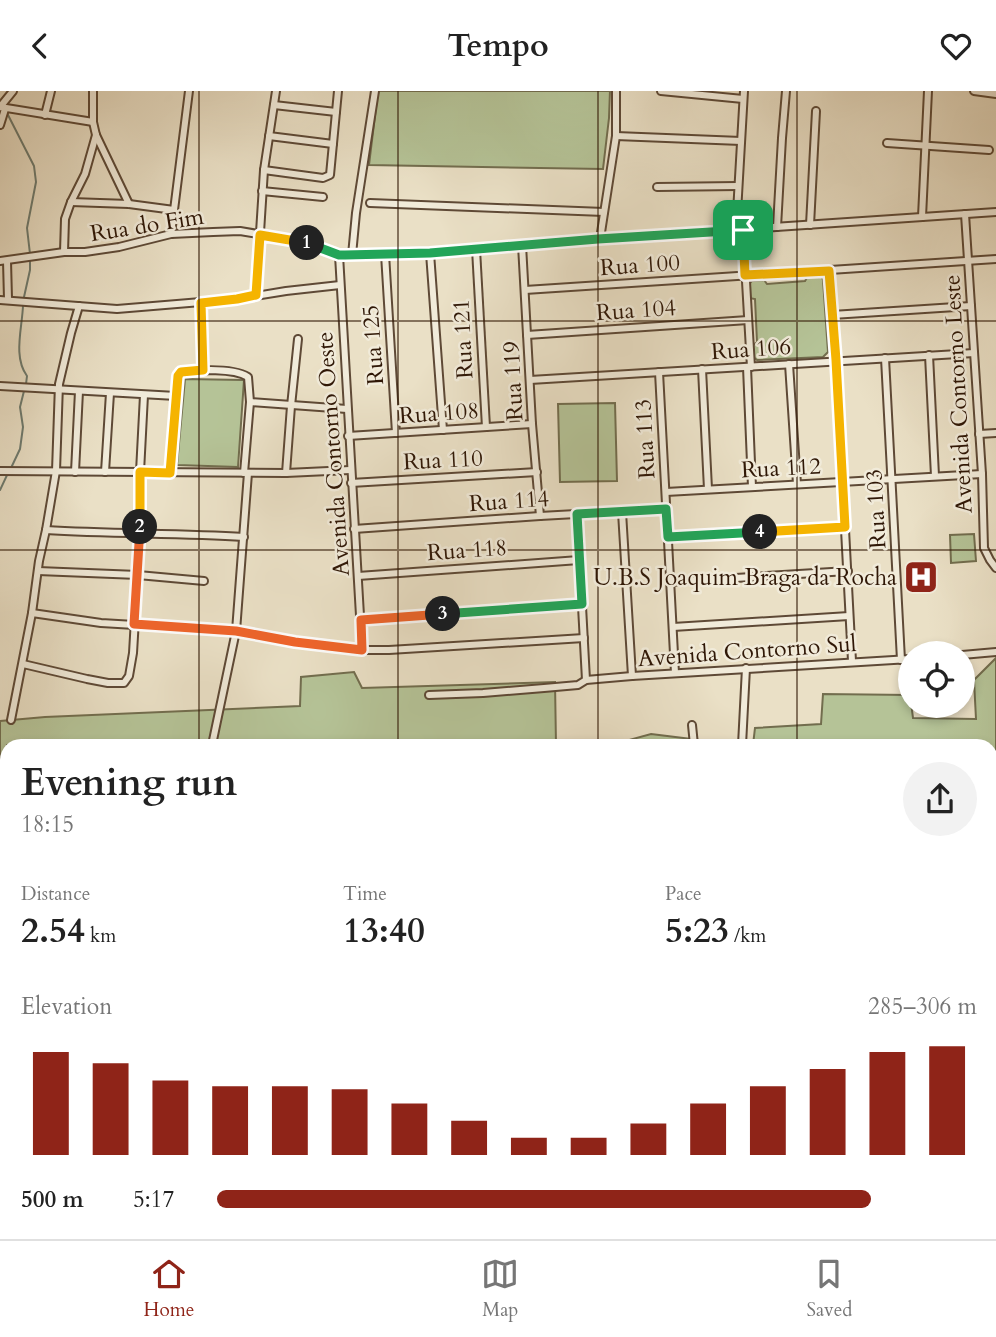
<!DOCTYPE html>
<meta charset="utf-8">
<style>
body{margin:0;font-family:Cardo,serif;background:#f2f2f2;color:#222;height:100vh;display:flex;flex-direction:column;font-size:26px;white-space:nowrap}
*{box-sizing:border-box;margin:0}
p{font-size:23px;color:#767676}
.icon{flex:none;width:38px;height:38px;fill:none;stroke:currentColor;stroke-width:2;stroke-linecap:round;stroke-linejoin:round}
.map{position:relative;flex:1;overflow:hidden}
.side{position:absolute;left:0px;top:648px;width:998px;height:500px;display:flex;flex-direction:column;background:#fff;border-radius:21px 21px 0 0;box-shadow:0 4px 10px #0003}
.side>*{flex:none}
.fabs{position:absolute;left:898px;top:550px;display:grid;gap:14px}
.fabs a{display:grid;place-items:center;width:77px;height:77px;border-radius:50%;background:#fff;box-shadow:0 4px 10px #0003;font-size:35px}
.pin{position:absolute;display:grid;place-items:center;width:60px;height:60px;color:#fff;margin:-30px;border-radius:14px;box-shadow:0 4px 10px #0006}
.km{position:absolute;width:35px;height:35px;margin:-18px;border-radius:50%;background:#222;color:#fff;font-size:19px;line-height:35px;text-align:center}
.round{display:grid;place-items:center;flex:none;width:74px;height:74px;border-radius:37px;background:#f2f2f2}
.summary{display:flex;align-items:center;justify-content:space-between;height:119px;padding:0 21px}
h1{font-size:38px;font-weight:800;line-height:52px}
.metrics{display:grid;grid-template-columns:repeat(3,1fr);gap:10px;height:119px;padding:7px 21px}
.metrics div{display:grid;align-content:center}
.metrics b{font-size:35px;font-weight:800}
.metrics small{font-size:19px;font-weight:400}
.metrics p{font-size:19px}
.chart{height:196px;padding:14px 21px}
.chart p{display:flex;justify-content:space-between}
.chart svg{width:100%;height:126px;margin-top:7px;stroke:#8f2418;stroke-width:6}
ul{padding:0 21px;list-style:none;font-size:23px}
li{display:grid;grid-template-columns:112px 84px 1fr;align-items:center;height:52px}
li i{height:18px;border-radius:9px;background:#8f2418}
header{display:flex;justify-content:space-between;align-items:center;height:91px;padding:0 21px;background:#fff;font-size:32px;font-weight:800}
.tabs{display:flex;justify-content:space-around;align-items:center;height:98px;border-top:2px solid #e0e0e0;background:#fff;font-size:19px;color:#767676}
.tabs a{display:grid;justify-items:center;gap:4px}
.tabs .selected{color:#8f2418}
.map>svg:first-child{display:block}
</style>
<header><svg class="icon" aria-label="back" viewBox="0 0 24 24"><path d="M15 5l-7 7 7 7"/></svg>Tempo<svg class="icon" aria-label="heart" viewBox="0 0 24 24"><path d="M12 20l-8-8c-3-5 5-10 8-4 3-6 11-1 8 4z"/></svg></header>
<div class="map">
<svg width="996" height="1148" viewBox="0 0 996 1148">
<rect width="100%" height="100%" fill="#eae0c6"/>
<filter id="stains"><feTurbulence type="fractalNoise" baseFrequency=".00286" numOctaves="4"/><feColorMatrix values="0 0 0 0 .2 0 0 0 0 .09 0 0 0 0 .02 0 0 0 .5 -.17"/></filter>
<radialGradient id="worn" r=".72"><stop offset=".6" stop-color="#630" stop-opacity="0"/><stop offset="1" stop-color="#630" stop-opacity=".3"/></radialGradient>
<g fill="#b5c397" stroke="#726d4e" stroke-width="2">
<polygon points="378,0 610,0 609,27 603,78 369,74"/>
<polygon points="821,184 823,189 828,261 823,266 757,269 752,265 752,255 757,251 755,208 749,207 748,194 752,190 764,189 767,193 805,190 808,185"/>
<polygon points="185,288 244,289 238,376 177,374"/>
<polygon points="615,312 617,390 560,391 558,313"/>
<polygon points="974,443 976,470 951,472 950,444"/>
<polygon points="996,567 996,690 991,711 990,654 753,654 755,637 821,633 823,603 910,604 913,627 976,628 974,589"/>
<polygon points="354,581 362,597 555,591 556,654 7,654 7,990 0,995 0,630 45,626 300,615 301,586"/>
<polygon points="651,643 740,654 617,654 618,652"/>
<polygon points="91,1141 548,1141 555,1148 92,1148"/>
<polygon points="585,1141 820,1141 812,1148 591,1148"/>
</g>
<polygon fill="#98bdb5" stroke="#6e7b6f" stroke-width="2" points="7,990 7,1136 3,1136 0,1120 0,995"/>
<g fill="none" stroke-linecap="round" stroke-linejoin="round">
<g stroke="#6e7b6f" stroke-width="2">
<polyline points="7,22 34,75 36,91 27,137 30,163"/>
<polyline points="24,206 30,179 30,170"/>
<path d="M 23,215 C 22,238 13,266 27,285 L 26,293"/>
<polyline points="11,377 20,358 23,336 20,316 24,300"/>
<polyline points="0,399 8,382"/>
<polyline points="0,941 7,941"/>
<path d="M 417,1141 C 429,1143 443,1145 454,1141"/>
</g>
<g stroke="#5e4936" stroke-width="10">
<g id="minor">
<polyline points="93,0 93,31 96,44 129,113"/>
<polyline points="661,0 743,8"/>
<polyline points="974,0 996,3"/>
<polyline points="274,14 336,21"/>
<polyline points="0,16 93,31"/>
<polyline points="0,16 13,0"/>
<polyline points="45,24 51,0"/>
<polyline points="0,34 5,18"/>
<polyline points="269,45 333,53"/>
<polyline points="616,45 741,50"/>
<polyline points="887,52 989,59"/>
<polyline points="264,79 276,0"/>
<polyline points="657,96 738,95"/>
<polyline points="262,100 323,106"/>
<polyline points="71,111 129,113 174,119"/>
<polyline points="370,112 604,121"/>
<polyline points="965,123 982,383 984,457 990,469 996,477"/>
<polyline points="922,126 928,0"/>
<polyline points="810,134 816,20"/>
<polyline points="777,136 782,47 786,0"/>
<polyline points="736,139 744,0"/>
<polyline points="743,139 751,276"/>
<polyline points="171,143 189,0"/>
<polyline points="600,148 616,45 616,0"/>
<polyline points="522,154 532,333 540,425"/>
<polyline points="476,158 486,336"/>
<polyline points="64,161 65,128 71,111 85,83 96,44"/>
<polyline points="430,162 443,339"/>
<polyline points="385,163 396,342"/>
<polyline points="339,164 362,559"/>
<polyline points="352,164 356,122 375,0"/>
<polyline points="0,170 64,161 85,161 119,156 171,143 213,141 240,140 300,150 339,164 345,164 430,162 598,148 996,121"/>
<polyline points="7,170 8,208"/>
<polyline points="829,180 836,269 852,570"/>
<polyline points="525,199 996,168"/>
<polyline points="256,204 264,79 323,87 330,84 338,0"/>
<polyline points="0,209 117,218 237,208 286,200 340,194"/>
<polyline points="201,212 203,280"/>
<polyline points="832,224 971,215"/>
<polyline points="527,244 748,229"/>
<polyline points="929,264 935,385"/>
<polyline points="885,267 901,569"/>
<polyline points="789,273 797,393"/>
<polyline points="747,276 752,396"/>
<polyline points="702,278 708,398"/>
<polyline points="659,281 675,582"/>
<polyline points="530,289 974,262"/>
<polyline points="0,295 176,305"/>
<polyline points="250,311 347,318"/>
<polyline points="979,343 996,342"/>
<polyline points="348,345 532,333"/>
<polyline points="0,380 286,382 350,379"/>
<polyline points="75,381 79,300"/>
<polyline points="105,381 110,302"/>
<path d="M 170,382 L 178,285 L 181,281 C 199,279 233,277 248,286 L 250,311 L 244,382"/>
<polyline points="286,382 291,315 298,248"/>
<polyline points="351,392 537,381"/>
<polyline points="666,401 982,383"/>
<polyline points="622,421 632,585"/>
<polyline points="577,423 586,589"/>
<polyline points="354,438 540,425 666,418"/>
<path d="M 46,439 C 112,443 178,442 244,446"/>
<polyline points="668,446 845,436"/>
<polyline points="38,480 138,484 204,490"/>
<polyline points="358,485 579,469"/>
<polyline points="670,491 848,480"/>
<polyline points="32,522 101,532 236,540 295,551 362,559 389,559 584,547"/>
<polyline points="361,529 582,513"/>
<polyline points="673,536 849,525"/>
<polyline points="962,564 996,561"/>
<polyline points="23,573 87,588 108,592 124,592 129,585 133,562 140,442 140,381 144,304"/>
<polyline points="429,604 483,602 544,597 578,594 586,589 632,585 910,568"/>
<polyline points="11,629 32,522 39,470 46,439 56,380 59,293 71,242 79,215"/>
<polyline points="692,634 694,654"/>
<polyline points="212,654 236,540 248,382"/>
<polyline points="742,654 746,577"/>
<polyline points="841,1148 848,1148"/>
<polyline points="932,1148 933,1141"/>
</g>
</g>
<g stroke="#2f1706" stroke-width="10">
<g id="major">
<polyline points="990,737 996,718"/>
<polyline points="990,781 996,761"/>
<polyline points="990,920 996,927"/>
<polyline points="990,939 996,945"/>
</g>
</g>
<use href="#minor" stroke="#f1ebda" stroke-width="6"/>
<use href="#major" stroke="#eae0c6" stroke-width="7"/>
</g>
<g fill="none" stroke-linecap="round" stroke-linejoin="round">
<g stroke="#fff" stroke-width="14">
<polyline id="split-1" points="307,152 339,164 345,164 430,162 598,148 743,139"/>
</g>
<g stroke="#fff" stroke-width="14">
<polyline id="split-2" points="140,436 140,381 170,382 178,285 181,281 203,279 201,212 237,208 256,204 260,144 307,152"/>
</g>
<g stroke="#fff" stroke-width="14">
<polyline id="split-3" points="140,436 134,533 236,540 295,551 362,559 361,529 443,523"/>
</g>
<g stroke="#fff" stroke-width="14">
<polyline id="split-4" points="443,523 582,513 577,423 666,418 668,446 760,441"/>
</g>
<g stroke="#fff" stroke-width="14">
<polyline id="split-5" points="743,139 745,184 829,180 836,269 845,436 760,441"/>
</g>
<use href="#split-1" stroke="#22a559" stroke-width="9"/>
<use href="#split-2" stroke="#f5b400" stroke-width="9"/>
<use href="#split-3" stroke="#f0652b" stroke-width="9"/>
<use href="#split-4" stroke="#22a559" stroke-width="9"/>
<use href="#split-5" stroke="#f5b400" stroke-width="9"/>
</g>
<path fill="none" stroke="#2f1706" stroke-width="2" stroke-opacity="0.55" d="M 199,0 L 199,654M 398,0 L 398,654M 598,0 L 598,654M 797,0 L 797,654M 0,230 L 996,230M 0,459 L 996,459M 0,689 L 7,689M 990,689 L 996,689M 0,918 L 7,918M 990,918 L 996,918M 199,1141 L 199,1148M 398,1141 L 398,1148M 598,1141 L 598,1148M 797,1141 L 797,1148"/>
<defs>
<g id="hospital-square" transform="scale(1.75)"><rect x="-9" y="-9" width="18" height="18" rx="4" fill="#8f2418" stroke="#f1ebda"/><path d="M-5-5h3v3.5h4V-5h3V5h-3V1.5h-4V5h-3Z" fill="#fff"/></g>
</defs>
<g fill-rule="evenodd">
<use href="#hospital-square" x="921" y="486"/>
</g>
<g text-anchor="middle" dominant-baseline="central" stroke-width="5" stroke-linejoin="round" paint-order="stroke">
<g font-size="23" fill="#2f1706" stroke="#f1ebda">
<text transform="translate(147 134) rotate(-9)">Rua do Fim</text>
<text transform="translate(640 174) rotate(-4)">Rua 100</text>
<text transform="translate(636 219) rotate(-4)">Rua 104</text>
<text transform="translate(463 248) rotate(-93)">Rua 121</text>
<text transform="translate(373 254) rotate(-94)">Rua 125</text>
<text transform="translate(751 258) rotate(-4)">Rua 106</text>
<text transform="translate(513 290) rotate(-93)">Rua 119</text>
<text transform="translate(958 303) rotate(-93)">Avenida Contorno Leste</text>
<text transform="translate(439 322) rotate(-4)">Rua 108</text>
<text transform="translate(645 348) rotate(-93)">Rua 113</text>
<text transform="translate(333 363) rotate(-94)">Avenida Contorno Oeste</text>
<text transform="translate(443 369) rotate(-3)">Rua 110</text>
<text transform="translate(781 377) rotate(-3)">Rua 112</text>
<text transform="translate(509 410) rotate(-4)">Rua 114</text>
<text transform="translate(876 418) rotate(-93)">Rua 103</text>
<text transform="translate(467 459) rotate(-4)">Rua 118</text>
<text transform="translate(747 560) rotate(-4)">Avenida Contorno Sul</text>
</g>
<g font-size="23" fill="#2f1706" stroke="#f1ebda" text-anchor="end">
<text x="897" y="486">U.B.S Joaquim Braga da Rocha</text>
</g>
</g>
<rect width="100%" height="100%" filter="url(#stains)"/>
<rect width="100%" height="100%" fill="url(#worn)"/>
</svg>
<div class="fabs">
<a><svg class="icon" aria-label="locate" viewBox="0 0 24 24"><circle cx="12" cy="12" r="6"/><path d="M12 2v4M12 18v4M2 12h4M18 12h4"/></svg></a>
</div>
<div class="pin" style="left:743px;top:139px;background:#1e9e55"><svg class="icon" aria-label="arrive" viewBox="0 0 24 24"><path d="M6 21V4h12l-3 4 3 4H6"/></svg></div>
<b class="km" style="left:307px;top:152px">1</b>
<b class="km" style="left:140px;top:436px">2</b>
<b class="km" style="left:443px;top:523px">3</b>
<b class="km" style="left:760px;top:441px">4</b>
<section class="side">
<div class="summary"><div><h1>Evening run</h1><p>18:15</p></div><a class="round"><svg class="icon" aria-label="share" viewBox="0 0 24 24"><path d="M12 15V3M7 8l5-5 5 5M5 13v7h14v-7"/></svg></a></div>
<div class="metrics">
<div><p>Distance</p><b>2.54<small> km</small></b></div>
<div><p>Time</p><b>13:40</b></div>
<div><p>Pace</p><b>5:23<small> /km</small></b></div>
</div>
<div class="chart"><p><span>Elevation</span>285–306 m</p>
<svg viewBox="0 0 160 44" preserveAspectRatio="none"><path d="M5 44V8M15 44V12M25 44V18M35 44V20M45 44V20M55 44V21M65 44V26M75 44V32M85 44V38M95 44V38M105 44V33M115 44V26M125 44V20M135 44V14M145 44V8M155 44V6"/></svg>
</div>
<ul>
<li><b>500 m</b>5:17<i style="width:86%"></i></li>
</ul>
</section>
</div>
<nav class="tabs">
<a class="selected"><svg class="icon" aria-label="home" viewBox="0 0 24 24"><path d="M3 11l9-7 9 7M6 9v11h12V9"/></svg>Home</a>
<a><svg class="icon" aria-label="map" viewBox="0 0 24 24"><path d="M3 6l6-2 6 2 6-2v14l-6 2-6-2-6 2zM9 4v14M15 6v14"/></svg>Map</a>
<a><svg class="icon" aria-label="saved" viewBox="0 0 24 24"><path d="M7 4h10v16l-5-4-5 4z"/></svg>Saved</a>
</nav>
